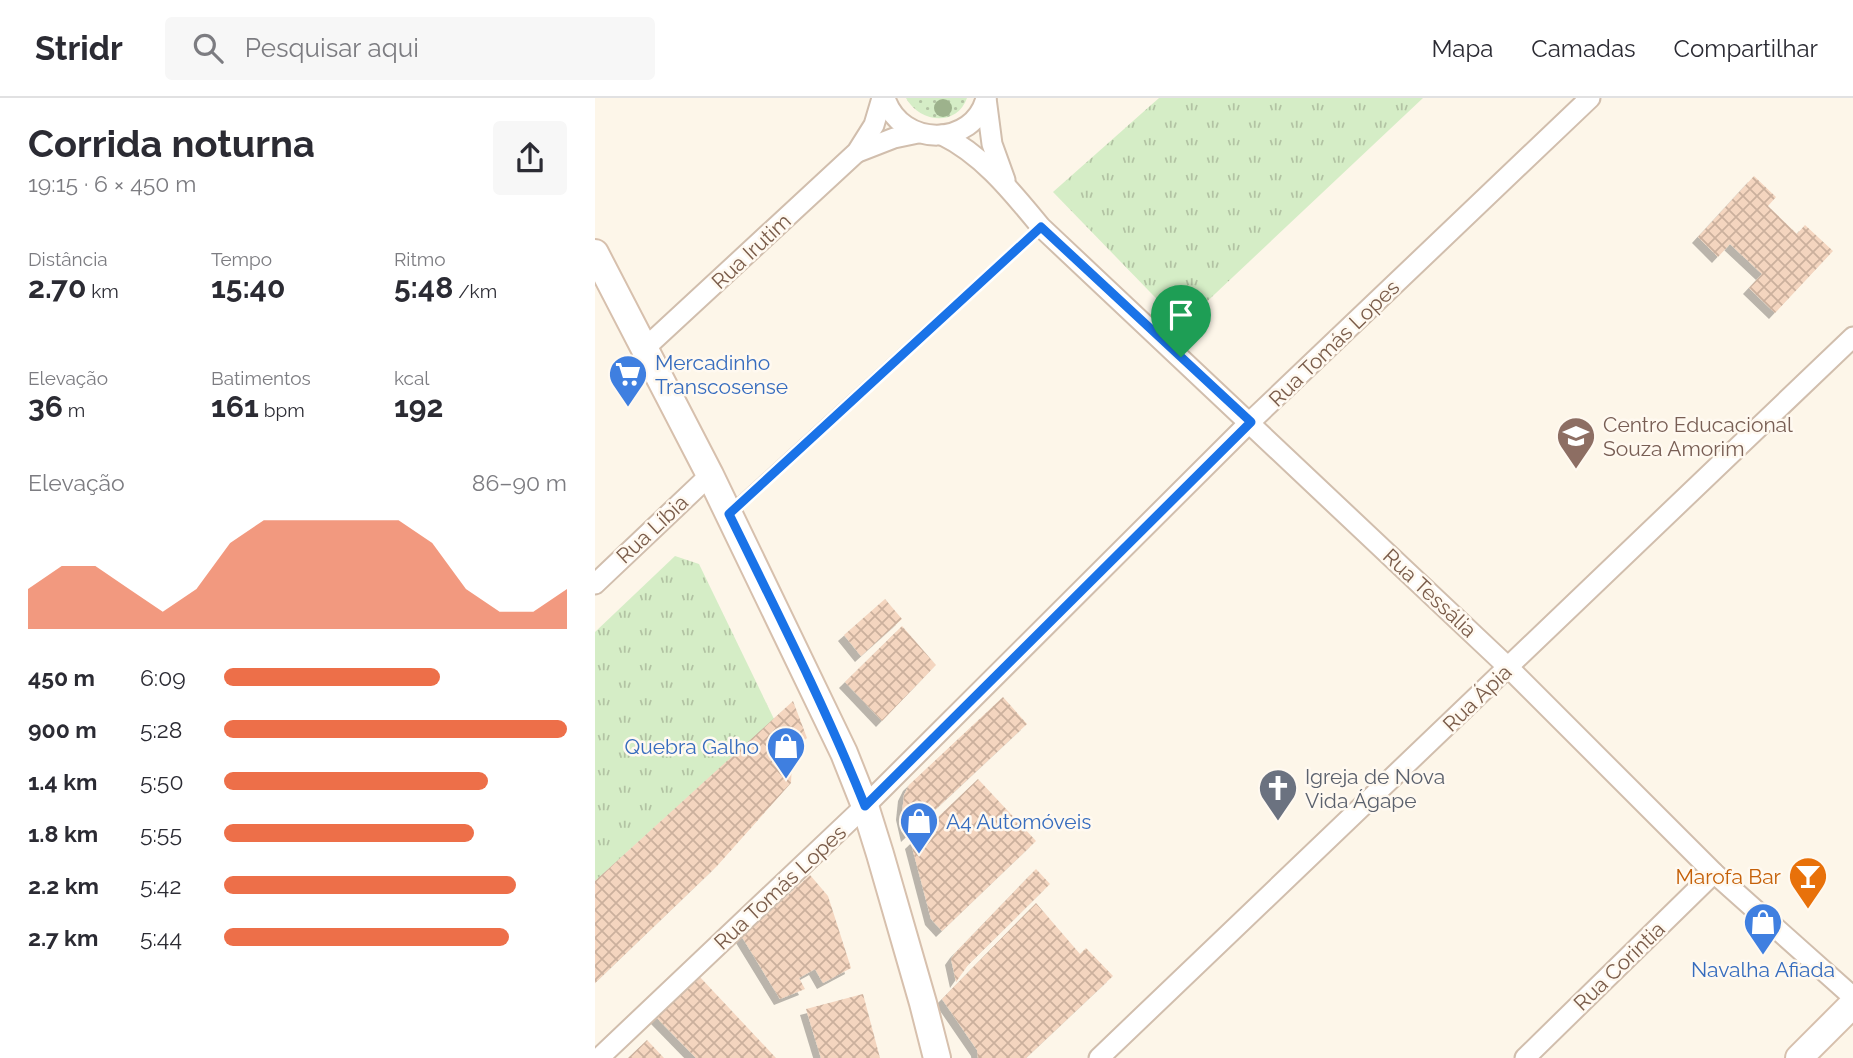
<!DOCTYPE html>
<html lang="pt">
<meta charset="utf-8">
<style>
body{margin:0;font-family:Raleway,sans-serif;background:#f7f7f7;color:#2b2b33;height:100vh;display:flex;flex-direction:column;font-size:26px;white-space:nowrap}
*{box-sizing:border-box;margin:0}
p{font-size:23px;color:#7c7c81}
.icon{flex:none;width:38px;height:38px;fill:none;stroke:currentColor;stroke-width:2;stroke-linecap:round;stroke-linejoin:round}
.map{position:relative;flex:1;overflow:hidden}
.sheet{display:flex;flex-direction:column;background:#fff;width:595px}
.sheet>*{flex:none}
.pin{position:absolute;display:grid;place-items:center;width:60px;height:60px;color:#fff;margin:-72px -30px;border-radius:50% 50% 50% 0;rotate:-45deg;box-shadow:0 0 7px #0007}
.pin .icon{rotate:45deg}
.round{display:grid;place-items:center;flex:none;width:74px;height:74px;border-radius:7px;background:#f7f7f7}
.headline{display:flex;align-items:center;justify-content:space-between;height:119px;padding:0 28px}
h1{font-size:38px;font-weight:700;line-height:52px}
.figures{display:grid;grid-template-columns:repeat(3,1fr);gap:10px;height:119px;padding:7px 28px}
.figures div{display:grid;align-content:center}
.figures b{font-size:30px;font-weight:700}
.figures small{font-size:19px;font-weight:400}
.figures p{font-size:19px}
.chart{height:196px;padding:14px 28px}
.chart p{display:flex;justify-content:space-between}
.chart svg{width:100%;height:126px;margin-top:7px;fill:#ed6f49;opacity:.7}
ul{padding:0 28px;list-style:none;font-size:23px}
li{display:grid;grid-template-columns:112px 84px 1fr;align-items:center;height:52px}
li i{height:18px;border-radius:9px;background:#ed6f49}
header{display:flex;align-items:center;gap:42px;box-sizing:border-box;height:98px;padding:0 35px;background:#fff;border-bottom:2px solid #e1e1e2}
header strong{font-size:33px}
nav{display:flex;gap:38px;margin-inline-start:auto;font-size:24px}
.search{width:490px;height:63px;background:#f7f7f7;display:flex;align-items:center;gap:18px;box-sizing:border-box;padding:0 24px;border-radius:7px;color:#7c7c81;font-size:26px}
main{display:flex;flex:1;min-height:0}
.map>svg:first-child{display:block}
</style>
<header>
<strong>Stridr</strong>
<div class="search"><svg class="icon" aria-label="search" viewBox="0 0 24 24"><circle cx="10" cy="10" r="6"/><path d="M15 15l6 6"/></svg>Pesquisar aqui</div>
<nav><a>Mapa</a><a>Camadas</a><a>Compartilhar</a></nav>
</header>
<main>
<section class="sheet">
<div class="headline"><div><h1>Corrida noturna</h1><p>19:15 · 6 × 450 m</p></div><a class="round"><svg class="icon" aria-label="share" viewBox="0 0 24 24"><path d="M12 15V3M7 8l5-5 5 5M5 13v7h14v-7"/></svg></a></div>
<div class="figures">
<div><p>Distância</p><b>2.70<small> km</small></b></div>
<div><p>Tempo</p><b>15:40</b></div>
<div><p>Ritmo</p><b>5:48<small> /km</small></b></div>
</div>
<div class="figures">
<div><p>Elevação</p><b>36<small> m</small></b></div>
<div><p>Batimentos</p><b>161<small> bpm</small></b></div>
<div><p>kcal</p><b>192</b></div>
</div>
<div class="chart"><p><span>Elevação</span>86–90 m</p>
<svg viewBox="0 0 160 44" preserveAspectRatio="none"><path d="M0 44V30L10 22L20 22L30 30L40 38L50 30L60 14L70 6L80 6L90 6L100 6L110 6L120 14L130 30L140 38L150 38L160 30V44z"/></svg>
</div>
<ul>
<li><b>450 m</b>6:09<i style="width:63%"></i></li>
<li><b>900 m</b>5:28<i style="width:100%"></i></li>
<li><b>1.4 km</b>5:50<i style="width:77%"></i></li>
<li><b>1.8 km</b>5:55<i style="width:73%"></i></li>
<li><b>2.2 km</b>5:42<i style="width:85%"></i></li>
<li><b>2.7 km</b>5:44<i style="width:83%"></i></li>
</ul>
</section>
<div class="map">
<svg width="1258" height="960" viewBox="0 0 1258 960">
<defs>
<pattern id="grass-tufts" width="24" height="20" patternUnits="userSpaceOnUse" patternTransform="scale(1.75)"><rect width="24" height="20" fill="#d5edc6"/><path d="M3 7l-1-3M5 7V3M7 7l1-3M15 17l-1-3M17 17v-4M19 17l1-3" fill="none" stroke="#b2c3a3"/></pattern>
<pattern id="park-dots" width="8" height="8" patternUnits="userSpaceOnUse" patternTransform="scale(1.75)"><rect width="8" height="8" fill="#d5edc6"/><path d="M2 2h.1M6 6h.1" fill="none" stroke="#b2c3a3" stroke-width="1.8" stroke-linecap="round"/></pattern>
<pattern id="building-cross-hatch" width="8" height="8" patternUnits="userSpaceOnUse" patternTransform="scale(1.75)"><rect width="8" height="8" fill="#f4d5bf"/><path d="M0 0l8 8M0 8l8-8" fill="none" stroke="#cbb09d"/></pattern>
<filter id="shadow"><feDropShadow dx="-6" dy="6" stdDeviation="0" flood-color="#0004"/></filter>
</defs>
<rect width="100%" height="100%" fill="#fdf6e9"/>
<g fill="url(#grass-tufts)">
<polygon points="564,0 828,0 587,227 458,94"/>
<polygon points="80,458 104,466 179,621 0,783 0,534"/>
</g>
<path fill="url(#park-dots)" d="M 311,0 L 372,0 C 361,30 324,24 311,0 Z"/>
<g fill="url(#building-cross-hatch)" filter="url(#shadow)">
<polygon points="1159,78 1181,99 1173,108 1202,136 1210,127 1238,153 1180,215 1154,190 1167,176 1135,146 1123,159 1103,139"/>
<polygon points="290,501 307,521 266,558 249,537"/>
<polygon points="307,528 341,567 287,623 250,584"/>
<polygon points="408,599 432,626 312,738 307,716 309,697 314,687"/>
<polygon points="198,603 212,640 191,658 197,665 196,685 122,768 0,885 0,783"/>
<polygon points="383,681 441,743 347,833 336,821 316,745"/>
<polygon points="441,771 455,786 373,867 361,884 356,861 361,854"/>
<polygon points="215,777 233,798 256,870 228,885 220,871 204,880 210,891 185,901 147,839"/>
<polygon points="441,805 485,856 491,850 518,878 431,960 383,960 382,952 347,901"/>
<polygon points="104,878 181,960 101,960 61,919"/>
<polygon points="268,896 285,960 226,960 211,911"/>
<polygon points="52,942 69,960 33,960"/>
</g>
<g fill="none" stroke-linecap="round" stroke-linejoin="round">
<g stroke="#d1bead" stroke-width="13">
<polyline id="lane" points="134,415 446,129"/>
</g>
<g stroke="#d1bead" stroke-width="23">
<g id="street">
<path d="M 290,0 C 306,50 379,49 391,0"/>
<polyline points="391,0 397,46 410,82"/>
<path d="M 347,37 C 388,57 417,94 446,129 L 914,570 L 1119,775 L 1258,899"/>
<polyline points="263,54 299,40 323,35"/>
<polyline points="49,251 262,54 279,27 287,0"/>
<polyline points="0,486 115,377"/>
<polyline points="4,960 270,708 655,324 995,0"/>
<polyline points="504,960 1258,239"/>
<polyline points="930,960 1119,775"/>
</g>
</g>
<g stroke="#d7c0ad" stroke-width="30">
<g id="secondary">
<polyline points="0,155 115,377 249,655 270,708 285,756 328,905 342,960"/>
<polyline points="1204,960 1258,906"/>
</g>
</g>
<use href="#lane" stroke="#fff" stroke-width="10"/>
<use href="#street" stroke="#fff" stroke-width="19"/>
<use href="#secondary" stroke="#fff" stroke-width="26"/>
</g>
<circle fill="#9db28c" cx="348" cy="10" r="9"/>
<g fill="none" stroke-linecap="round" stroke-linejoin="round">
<g stroke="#fff" stroke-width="14">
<path id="route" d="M 446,129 L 656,324 L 270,708 C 230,608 181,512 134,416 Z"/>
</g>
<use href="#route" stroke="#1a73e8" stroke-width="9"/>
</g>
<defs>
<g id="supermarket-pin" transform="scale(2.0125)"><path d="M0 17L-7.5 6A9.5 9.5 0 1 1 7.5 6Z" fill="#3f7fe0" stroke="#fff9f0"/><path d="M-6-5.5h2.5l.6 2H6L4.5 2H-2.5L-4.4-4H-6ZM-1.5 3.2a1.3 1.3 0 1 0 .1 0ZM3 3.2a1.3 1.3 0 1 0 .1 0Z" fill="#fff"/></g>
<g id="school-pin" transform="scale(2.0125)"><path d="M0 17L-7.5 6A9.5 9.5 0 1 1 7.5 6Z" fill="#8d6e63" stroke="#fff9f0"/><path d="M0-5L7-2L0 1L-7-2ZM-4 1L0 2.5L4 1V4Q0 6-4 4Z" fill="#fff"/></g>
<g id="shop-pin" transform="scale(2.0125)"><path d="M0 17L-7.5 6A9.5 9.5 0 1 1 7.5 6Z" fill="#3f7fe0" stroke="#fff9f0"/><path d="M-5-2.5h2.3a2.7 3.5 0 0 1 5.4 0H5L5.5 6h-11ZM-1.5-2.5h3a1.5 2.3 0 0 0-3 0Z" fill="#fff"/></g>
<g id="church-pin" transform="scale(2.0125)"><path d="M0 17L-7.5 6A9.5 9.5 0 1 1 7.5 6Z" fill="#6b7280" stroke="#fff9f0"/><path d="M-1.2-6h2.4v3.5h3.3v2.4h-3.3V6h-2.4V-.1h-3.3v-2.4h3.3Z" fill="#fff"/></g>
<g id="bar-pin" transform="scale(2.0125)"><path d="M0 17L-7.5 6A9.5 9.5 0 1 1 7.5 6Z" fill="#e8710a" stroke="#fff9f0"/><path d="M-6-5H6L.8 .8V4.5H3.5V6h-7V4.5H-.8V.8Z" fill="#fff"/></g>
</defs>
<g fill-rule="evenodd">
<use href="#supermarket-pin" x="33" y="276"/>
<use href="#school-pin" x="981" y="338"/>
<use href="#shop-pin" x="191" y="648"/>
<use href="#church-pin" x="683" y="690"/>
<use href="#shop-pin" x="324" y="723"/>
<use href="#bar-pin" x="1213" y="778"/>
<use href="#shop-pin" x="1168" y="824"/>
</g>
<g text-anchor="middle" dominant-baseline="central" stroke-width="5" stroke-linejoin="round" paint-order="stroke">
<g font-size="21" fill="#7a5c4a" stroke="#fff9f0">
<text transform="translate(156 153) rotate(-43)">Rua Irutim</text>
<text transform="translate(739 245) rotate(-44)">Rua Tomás Lopes</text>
<text transform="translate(57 431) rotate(-43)">Rua Líbia</text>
<text transform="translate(835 495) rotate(43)">Rua Tessália</text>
<text transform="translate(882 600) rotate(-44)">Rua Ápia</text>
<text transform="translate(185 789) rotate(-43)">Rua Tomás Lopes</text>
<text transform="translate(1024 868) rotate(-44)">Rua Corintia</text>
</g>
<g font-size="21" fill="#366cbe" stroke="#fff9f0" text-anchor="start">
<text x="60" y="264">Mercadinho<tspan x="60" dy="24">Transcosense</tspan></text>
<text x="164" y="648" text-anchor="end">Quebra Galho</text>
<text x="351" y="723">A4 Automóveis</text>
<text x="1168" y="871" text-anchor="middle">Navalha Afiada</text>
</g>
<g font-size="21" fill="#785e54" stroke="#fff9f0" text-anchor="start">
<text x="1008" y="326">Centro Educacional<tspan x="1008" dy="24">Souza Amorim</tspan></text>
</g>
<g font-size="21" fill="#5b616d" stroke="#fff9f0" text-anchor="start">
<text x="710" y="678">Igreja de Nova<tspan x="710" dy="24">Vida Ágape</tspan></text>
</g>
<g font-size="21" fill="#c56008" stroke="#fff9f0" text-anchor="end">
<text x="1186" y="778">Marofa Bar</text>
</g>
</g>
</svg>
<div class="pin" style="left:586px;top:259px;background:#1e9e55"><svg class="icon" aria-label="arrive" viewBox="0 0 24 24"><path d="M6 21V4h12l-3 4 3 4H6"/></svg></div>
</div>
</main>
